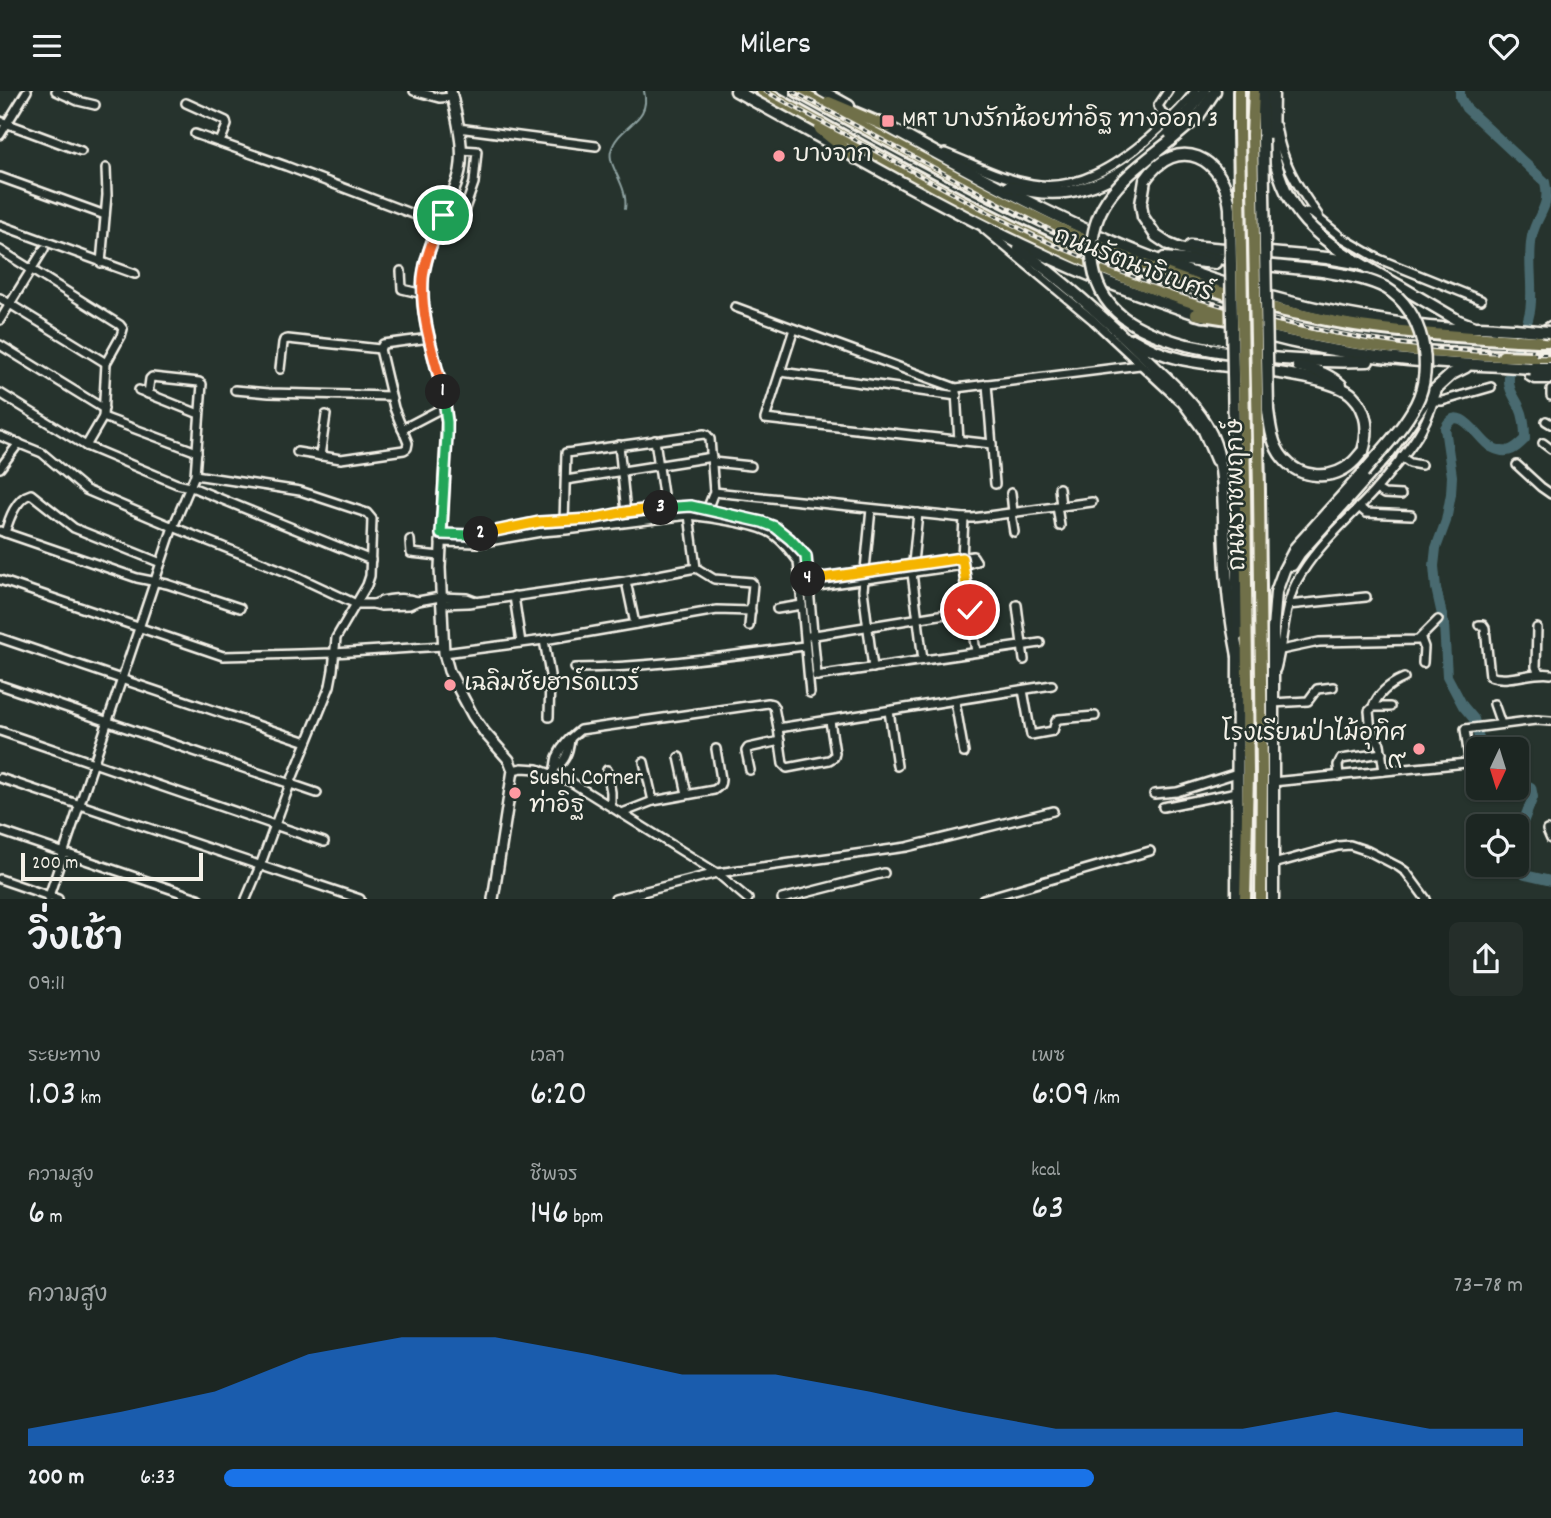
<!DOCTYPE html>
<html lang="th">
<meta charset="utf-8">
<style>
body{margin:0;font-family:Dekko,"Playpen Sans Thai",sans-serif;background:#252e2a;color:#f1f3f6;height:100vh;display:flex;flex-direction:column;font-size:26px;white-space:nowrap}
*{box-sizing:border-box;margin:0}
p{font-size:23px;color:#a0a5a5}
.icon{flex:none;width:38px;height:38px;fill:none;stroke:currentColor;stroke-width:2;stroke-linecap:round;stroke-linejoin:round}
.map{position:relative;height:808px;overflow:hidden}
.sheet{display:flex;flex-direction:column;background:#1c2622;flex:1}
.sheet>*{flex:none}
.needle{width:46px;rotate:184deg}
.fabs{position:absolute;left:1466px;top:646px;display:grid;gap:14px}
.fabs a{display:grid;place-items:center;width:63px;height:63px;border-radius:10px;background:#1c2622;box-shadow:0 2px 5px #0004,0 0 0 2px #3a4340;font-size:35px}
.scale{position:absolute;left:21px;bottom:18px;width:182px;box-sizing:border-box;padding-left:7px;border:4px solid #f4f1e8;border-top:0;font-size:19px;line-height:24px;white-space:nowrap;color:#f4f1e8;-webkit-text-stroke:5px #26332d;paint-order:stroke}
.pin{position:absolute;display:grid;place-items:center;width:60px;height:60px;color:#fff;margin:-30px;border:4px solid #fff;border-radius:50%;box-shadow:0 2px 7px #0007}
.km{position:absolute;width:35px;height:35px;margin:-18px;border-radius:50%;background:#222;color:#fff;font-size:19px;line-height:35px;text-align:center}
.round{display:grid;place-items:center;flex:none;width:74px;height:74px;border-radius:10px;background:#252e2a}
.head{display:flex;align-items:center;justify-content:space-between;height:119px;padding:0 28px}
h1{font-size:38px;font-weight:600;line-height:52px}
.metrics{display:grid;grid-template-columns:repeat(3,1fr);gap:10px;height:119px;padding:7px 28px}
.metrics div{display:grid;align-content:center}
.metrics b{font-size:35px;font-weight:600}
.metrics small{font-size:19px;font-weight:400}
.metrics p{font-size:19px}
.chart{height:196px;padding:14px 28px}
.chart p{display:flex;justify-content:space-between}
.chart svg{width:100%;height:126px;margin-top:7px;fill:#1a73e8;opacity:.7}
ul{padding:0 28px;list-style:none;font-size:23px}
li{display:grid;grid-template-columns:112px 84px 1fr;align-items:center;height:52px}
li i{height:18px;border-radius:9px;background:#1a73e8}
header{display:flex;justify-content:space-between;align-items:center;height:91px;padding:0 28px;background:#1c2622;font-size:32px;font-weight:600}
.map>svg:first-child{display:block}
</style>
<header><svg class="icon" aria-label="menu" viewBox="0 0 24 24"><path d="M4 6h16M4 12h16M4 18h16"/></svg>Milers<svg class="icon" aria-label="heart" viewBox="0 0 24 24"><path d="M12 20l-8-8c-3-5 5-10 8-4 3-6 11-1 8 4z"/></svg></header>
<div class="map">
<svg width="1551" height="808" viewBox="0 0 1551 808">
<rect width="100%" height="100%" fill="#26332d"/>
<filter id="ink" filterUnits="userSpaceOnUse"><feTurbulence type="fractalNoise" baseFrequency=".0143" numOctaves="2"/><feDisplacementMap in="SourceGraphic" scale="14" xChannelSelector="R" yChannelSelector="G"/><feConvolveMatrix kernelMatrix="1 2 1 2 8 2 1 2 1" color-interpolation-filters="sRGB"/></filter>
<g filter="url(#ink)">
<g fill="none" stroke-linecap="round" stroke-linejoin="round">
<path stroke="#8da1a0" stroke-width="2" d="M 625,118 C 629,95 607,75 611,60 C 618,33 652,32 644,0"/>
<g stroke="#496b70" stroke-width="10">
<path d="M 1460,0 L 1460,6 L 1466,17 L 1545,91 C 1551,117 1537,122 1532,145 C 1527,170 1534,196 1530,220 C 1527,236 1520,252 1515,267 C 1513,273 1509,280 1509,287 C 1508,299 1515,306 1520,317 C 1524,325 1525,338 1525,348 C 1520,353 1514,359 1507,360 C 1503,361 1495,358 1491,356 C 1479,350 1459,309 1445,337 L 1452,385 L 1451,403 L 1446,430 L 1436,457 L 1434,475 L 1436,497 L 1444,533 L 1447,585 L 1463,615 L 1474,628 L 1482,658"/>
<polyline points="1517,690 1531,696 1533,706 1522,734 1520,777 1525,784 1551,790"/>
</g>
<g stroke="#f4f1e8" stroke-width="12">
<g id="minor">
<polyline points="56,0 78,10 95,14"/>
<polyline points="414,0 440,7 452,6"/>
<polyline points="1168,0 1158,15 1168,31"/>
<polyline points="186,12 226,30 227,34 220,51"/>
<polyline points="0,30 81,60"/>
<path d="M 1276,35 C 1281,69 1298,97 1318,124"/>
<polyline points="458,37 596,55"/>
<polyline points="195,43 286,75 439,133"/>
<polyline points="0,44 27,0"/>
<path d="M 945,62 C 974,73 1001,88 1032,93 C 1077,101 1117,74 1149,47 C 1166,32 1182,18 1195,0"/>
<polyline points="0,86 105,124"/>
<polyline points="445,120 462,126 474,92 477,60 461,59"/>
<polyline points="1301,125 1307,121 1313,123 1341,146 1379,168 1481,209"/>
<polyline points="0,134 135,183"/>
<polyline points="984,138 1093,229 1182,312 1202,339 1215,370"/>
<polyline points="0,159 120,234 123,238 121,245 106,272 103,326 86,355"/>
<polyline points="101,172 107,104 106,77"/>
<polyline points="401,180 402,198 423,203"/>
<polyline points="0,207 106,272"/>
<polyline points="735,216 956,297 1140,274"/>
<polyline points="0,229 44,158"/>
<polyline points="794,238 765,328 992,353"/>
<polyline points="0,254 104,318"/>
<polyline points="280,278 283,252 284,249 288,248 380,258 383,253 430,247"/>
<polyline points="781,281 957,305"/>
<polyline points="987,293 995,393"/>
<polyline points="139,299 199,323"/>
<polyline points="235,299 269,302 391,305"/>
<polyline points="1551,299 1551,305"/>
<polyline points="956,301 959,350"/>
<polyline points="0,302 86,355 177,393 194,397 371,469"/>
<polyline points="1433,310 1442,310 1491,296"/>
<polyline points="103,326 197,361"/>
<polyline points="1546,330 1551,333"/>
<polyline points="402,338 446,315"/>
<polyline points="0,345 42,362 86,399 173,436 294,484 356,513 373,513 381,515 409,514 418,510 440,506 467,507 475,510"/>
<polyline points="655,349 665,417"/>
<polyline points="1543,352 1551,358"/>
<polyline points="619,354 626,421"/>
<polyline points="297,361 341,368 404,359 407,357 408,352 394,317 380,258"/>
<polyline points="320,365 326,324"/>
<polyline points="1401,366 1410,372 1421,374"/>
<polyline points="713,371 751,375"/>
<polyline points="1517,374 1541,396 1551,403"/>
<polyline points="0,377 19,352"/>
<polyline points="195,384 300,400 367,422 372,428 370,485 367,494 336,547 333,579 330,595 290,693 260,775 246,808"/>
<polyline points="566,389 712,366"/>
<polyline points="1059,397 1061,415"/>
<polyline points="1376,398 1384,403 1401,404"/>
<polyline points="714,401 964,427 973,427 1092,411"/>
<polyline points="1011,402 1013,421"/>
<polyline points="1057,415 1060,435"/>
<polyline points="1359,416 1366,422 1411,424"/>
<polyline points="871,418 863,499 873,577"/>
<polyline points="918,422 912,482 923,569"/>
<polyline points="1011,422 1014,441"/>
<polyline points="689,424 696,477"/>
<polyline points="964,427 962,467 976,561"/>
<polyline points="564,432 566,362 704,343 707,344 710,348 714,401 706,421"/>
<polyline points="0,440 137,487 167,493 240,517"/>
<path d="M 5,442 C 9,428 16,407 31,403 L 74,437 L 161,472"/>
<polyline points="441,443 472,445 539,431 591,428 626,421 691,415 762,431 775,436 790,448 806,465 817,585"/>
<polyline points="410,449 411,462 440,465"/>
<path d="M 440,451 L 478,452 L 541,441 L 566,439 L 689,424 C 708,426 756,433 771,442 C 782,448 790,460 798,470 L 810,602"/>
<polyline points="0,489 223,565 334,562 443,555"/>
<polyline points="626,490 635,533"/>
<polyline points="804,490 973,465 976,470"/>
<polyline points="804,497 963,474 976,470"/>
<polyline points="514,505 521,552"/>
<path d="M 374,513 C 386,507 405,506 418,510"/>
<polyline points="441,513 468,512 626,490 696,477 714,488 751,491 753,493 749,535"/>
<polyline points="1017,514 1024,569"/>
<polyline points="1288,514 1366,506"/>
<polyline points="777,518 802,514"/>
<path d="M 1479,534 L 1483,534 L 1485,537 L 1490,585 C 1507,592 1532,580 1551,583"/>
<polyline points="1537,537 1536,576 1538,580 1540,581"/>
<polyline points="809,545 970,519"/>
<polyline points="0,547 307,651"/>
<polyline points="1421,548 1424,556 1423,572"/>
<polyline points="544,549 550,584 549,626"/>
<polyline points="1281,559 1319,551 1418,549 1438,529"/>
<polyline points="444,562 544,549 717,519 751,520"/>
<path d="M 575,577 C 653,576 728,565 805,555"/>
<path d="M 1276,578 C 1284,549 1283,517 1297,490 C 1316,454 1350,428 1377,397 C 1391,380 1415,353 1424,333 C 1430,322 1433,310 1438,298"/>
<polyline points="816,585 1040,552"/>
<polyline points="0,594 317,702"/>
<polyline points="1023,599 1031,644 1053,640 1056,630 1059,628 1095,625"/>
<polyline points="955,610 964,662"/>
<polyline points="1272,612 1308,610 1317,598 1333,596"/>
<polyline points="1494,613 1501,633"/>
<path d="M 1373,616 C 1378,602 1390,593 1404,587"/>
<polyline points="889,620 897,675"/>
<polyline points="778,637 783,673 787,677 829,669 834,666 835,662 830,630"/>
<polyline points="0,640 324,751"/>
<polyline points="679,666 687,703"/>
<polyline points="644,671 653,710"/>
<path d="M 556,676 C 565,671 569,659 570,648"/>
<polyline points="513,679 522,677 538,678 571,691 717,782 748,808"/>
<polyline points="607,679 611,701 611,715"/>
<polyline points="750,679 746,660 748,657 780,650"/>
<polyline points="1384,680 1380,653 1371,640 1369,620 1373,616 1390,616"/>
<path d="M 553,683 C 556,677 555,672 557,666 C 562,654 570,647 580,639 L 768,612 L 772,613 L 774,616 L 778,637 L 1052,594"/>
<polyline points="1339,685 1338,674 1341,668 1382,662"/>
<polyline points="0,687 360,808"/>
<polyline points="1272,691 1467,672 1469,669 1465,638 1536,629 1551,630"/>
<polyline points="1154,703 1177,701 1237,682"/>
<polyline points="1163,716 1237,701"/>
<path d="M 622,722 L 653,710 L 714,699 C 719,696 721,694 721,688 L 716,658"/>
<polyline points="1547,739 1551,748"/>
<polyline points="0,740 200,808"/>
<polyline points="1273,773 1338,755 1350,754 1368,760 1399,776 1406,781 1426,808"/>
<polyline points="0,788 58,808"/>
<polyline points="48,808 173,436 195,384 202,293 199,291 152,286 150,288 148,303"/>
<polyline points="615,808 717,782 907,756 1053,720"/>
<polyline points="782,808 884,782"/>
<polyline points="983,808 1150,760"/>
</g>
</g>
<g stroke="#f4f1e8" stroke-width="14">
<path id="tertiary" d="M 451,0 C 456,25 465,54 460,80 C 457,95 451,107 445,121 C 435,141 426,165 423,187 C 419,236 443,283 447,331 L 440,477 L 444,562 L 449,580 L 473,625 L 485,642 L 509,669 L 513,679 L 493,808"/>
</g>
<g stroke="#f4f1e8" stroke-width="15">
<g id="secondary">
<polyline points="736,0 839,57"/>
<polyline points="822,0 849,15"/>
<polyline points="1263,0 1263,47"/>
<path d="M 1273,0 C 1273,21 1271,43 1274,64 C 1279,88 1290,113 1306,131 C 1332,159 1370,178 1403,197 C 1422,208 1440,219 1459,230 L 1472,235"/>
<path d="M 881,32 C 966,78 1052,127 1142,163 C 1214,192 1290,214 1367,227 C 1396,232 1426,237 1456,238 C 1463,238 1470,236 1477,236 C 1490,236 1502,238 1515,238"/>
<polyline points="1170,50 1197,27 1215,0"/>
<path d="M 852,64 C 913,98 975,132 1038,161 C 1091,187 1147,207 1203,225"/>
<polyline points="1145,89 1141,113 1143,126 1156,145 1168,153 1180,158 1236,171 1323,180"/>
<path d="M 1009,95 C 1033,102 1059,105 1084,97 C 1131,84 1177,40 1204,0"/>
<polyline points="1190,155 1327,167 1356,172"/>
<path d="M 1019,158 C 1067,192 1111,233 1153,274 C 1177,298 1204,320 1215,353 C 1226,386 1223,425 1225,459 C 1226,495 1231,531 1238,565"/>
<polyline points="1164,167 1215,172"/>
<path d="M 1551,236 C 1545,240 1536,244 1532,250 C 1526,259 1526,276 1531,285 L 1535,287 L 1551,287"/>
<path d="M 1261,243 C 1340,265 1421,272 1503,275"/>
<path d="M 1132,248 C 1147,257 1163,264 1181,268 C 1217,277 1331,281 1353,305 C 1368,320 1369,341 1363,360"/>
<path d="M 1187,254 C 1248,267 1307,272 1368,270"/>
<path d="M 1298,275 C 1314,278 1329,283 1341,294"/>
<polyline points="1531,277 1551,277"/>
<polyline points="1235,394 1238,544"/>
<polyline points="1292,474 1299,463 1388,363 1431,302 1452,283 1466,276"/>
<polyline points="1237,808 1238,560"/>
<polyline points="1273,808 1273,538 1276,501 1284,479 1296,456 1363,382"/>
</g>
</g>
<g stroke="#f4f1e8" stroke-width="16">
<g id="primary">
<path d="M 762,0 C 855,51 947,105 1043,150 C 1074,165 1104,179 1135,191 C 1181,209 1229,224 1277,237 C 1351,256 1427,262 1503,265"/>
<path d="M 797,0 C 926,70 1054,144 1193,192 C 1223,202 1254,213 1285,220 C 1312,226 1340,233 1368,236 C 1417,243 1467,246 1517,249"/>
<polyline points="1239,0 1239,40"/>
<polyline points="829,11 888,36"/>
<polyline points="820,38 856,67"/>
<polyline points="1252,44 1254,0"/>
<polyline points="1196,223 1228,228"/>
<polyline points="1538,250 1551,250"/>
<polyline points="1531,266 1551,266"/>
<polyline points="1259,400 1262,685 1261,808"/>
<polyline points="1245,808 1248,683 1245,396"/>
</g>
</g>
<use href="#minor" stroke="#26332d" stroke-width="7"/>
<use href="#tertiary" stroke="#26332d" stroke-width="9"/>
<use href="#secondary" stroke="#26332d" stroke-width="10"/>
<use href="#primary" stroke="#70704a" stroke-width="10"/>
<g stroke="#f4f1e8" stroke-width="4.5">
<g id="rail">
<path d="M 765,0 C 820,30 874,59 928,89 C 973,113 1019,139 1066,159 C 1219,224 1384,263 1551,263"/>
<polyline points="792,0 1012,119 1068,148 1098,161"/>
</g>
</g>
<use href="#rail" stroke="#26332d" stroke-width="2" stroke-dasharray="5" stroke-linecap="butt"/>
<g stroke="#f4f1e8" stroke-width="15" stroke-linecap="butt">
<g id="secondary-bridge">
<path d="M 1263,47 L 1268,319 C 1270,335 1272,354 1283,367 C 1300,388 1332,390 1352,372 C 1356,369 1359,364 1363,360"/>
<path d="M 1170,50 C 1148,68 1123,85 1107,109 C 1096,126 1091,145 1092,166 C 1096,222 1139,241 1187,254"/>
<path d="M 1145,89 C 1177,42 1225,66 1230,117 L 1235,394"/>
<path d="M 1323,180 C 1344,184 1367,187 1386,197 C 1423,219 1435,277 1416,313 C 1403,338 1381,360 1363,382"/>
<polyline points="1515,238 1549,241"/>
<polyline points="1503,275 1531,277"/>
</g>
</g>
<g stroke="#f4f1e8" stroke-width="16" stroke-linecap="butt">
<g id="primary-bridge">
<polyline points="1239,40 1245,396"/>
<polyline points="1252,44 1259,400"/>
<polyline points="1517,249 1538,250"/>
<polyline points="1503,265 1531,266"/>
</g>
</g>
<use href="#secondary-bridge" stroke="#26332d" stroke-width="10"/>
<use href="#primary-bridge" stroke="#70704a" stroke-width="10"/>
</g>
</g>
<g fill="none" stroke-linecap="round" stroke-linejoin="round" filter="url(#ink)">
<g stroke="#fff" stroke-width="14">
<path id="split-1" d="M 443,301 C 434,264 420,226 423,187 C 425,166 435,144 443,124"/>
</g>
<g stroke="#fff" stroke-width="14">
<polyline id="split-2" points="443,301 447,331 447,344 441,443 472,444 481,443"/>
</g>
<g stroke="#fff" stroke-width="14">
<polyline id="split-3" points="481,443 539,431 591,428 626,421 661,417"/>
</g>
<g stroke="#fff" stroke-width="14">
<polyline id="split-4" points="661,417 691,415 762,431 775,436 790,448 806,465 808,488"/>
</g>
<g stroke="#fff" stroke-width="14">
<polyline id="split-5" points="808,488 808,489 962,467 970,519"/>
</g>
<use href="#split-1" stroke="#f0652b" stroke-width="9"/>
<use href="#split-2" stroke="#22a559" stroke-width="9"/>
<use href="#split-3" stroke="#f5b400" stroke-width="9"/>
<use href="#split-4" stroke="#22a559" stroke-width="9"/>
<use href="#split-5" stroke="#f5b400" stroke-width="9"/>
</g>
<g fill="#ff9aa2" stroke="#26332d" stroke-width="2.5">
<rect x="881" y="23" width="14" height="14" rx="3.5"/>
<circle cx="779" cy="65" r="7"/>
<circle cx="450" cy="594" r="7"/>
<circle cx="1419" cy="658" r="7"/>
<circle cx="515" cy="702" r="7"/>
</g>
<g text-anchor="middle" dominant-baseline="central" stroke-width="5" stroke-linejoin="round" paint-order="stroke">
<g font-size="24" fill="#f4f1e8" stroke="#26332d" text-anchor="start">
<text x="902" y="30">MRT บางรักน้อยท่าอิฐ ทางออก 3</text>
<text x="793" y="65">บางจาก</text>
<text x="464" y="594">เฉลิมชัยฮาร์ดแวร์</text>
<text x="1405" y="644" text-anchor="end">โรงเรียนป่าไม้อุทิศ<tspan x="1405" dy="28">๙</tspan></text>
<text x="529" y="688">Sushi Corner<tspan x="529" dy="28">ท่าอิฐ</tspan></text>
</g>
<g font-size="24" fill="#f4f1e8" stroke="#26332d">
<text transform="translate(1133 175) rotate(21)">ถนนรัตนาธิเบศร์</text>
<text transform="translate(1238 404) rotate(-91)">ถนนราชพฤกษ์</text>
</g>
</g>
</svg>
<div class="fabs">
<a><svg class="needle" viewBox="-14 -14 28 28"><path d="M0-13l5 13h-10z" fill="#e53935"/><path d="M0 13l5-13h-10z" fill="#a0a5a5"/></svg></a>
<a><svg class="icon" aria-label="locate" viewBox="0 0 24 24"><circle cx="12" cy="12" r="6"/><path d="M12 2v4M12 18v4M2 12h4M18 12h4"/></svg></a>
</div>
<div class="scale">200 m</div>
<div class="pin" style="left:443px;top:124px;background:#1e9e55"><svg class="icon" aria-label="arrive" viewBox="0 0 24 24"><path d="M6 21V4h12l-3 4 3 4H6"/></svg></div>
<div class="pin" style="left:970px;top:519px;background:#d93025"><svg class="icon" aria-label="check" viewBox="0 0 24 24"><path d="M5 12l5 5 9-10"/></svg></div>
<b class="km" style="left:443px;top:301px">1</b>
<b class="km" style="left:481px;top:443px">2</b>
<b class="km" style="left:661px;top:417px">3</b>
<b class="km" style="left:808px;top:488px">4</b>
</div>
<section class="sheet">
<div class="head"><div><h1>วิ่งเช้า</h1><p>09:11</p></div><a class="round"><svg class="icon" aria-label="share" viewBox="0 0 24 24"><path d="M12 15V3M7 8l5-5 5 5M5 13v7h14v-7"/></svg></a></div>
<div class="metrics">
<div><p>ระยะทาง</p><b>1.03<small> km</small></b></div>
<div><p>เวลา</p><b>6:20</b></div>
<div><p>เพซ</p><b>6:09<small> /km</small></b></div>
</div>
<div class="metrics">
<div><p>ความสูง</p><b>6<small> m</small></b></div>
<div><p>ชีพจร</p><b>146<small> bpm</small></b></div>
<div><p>kcal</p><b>63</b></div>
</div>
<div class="chart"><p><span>ความสูง</span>73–78 m</p>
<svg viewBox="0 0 160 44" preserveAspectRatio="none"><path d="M0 44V38L10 32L20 25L30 12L40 6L50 6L60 12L70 19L80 19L90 25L100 32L110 38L120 38L130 38L140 32L150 38L160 38V44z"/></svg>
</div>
<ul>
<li><b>200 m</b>6:33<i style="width:67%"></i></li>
</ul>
</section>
